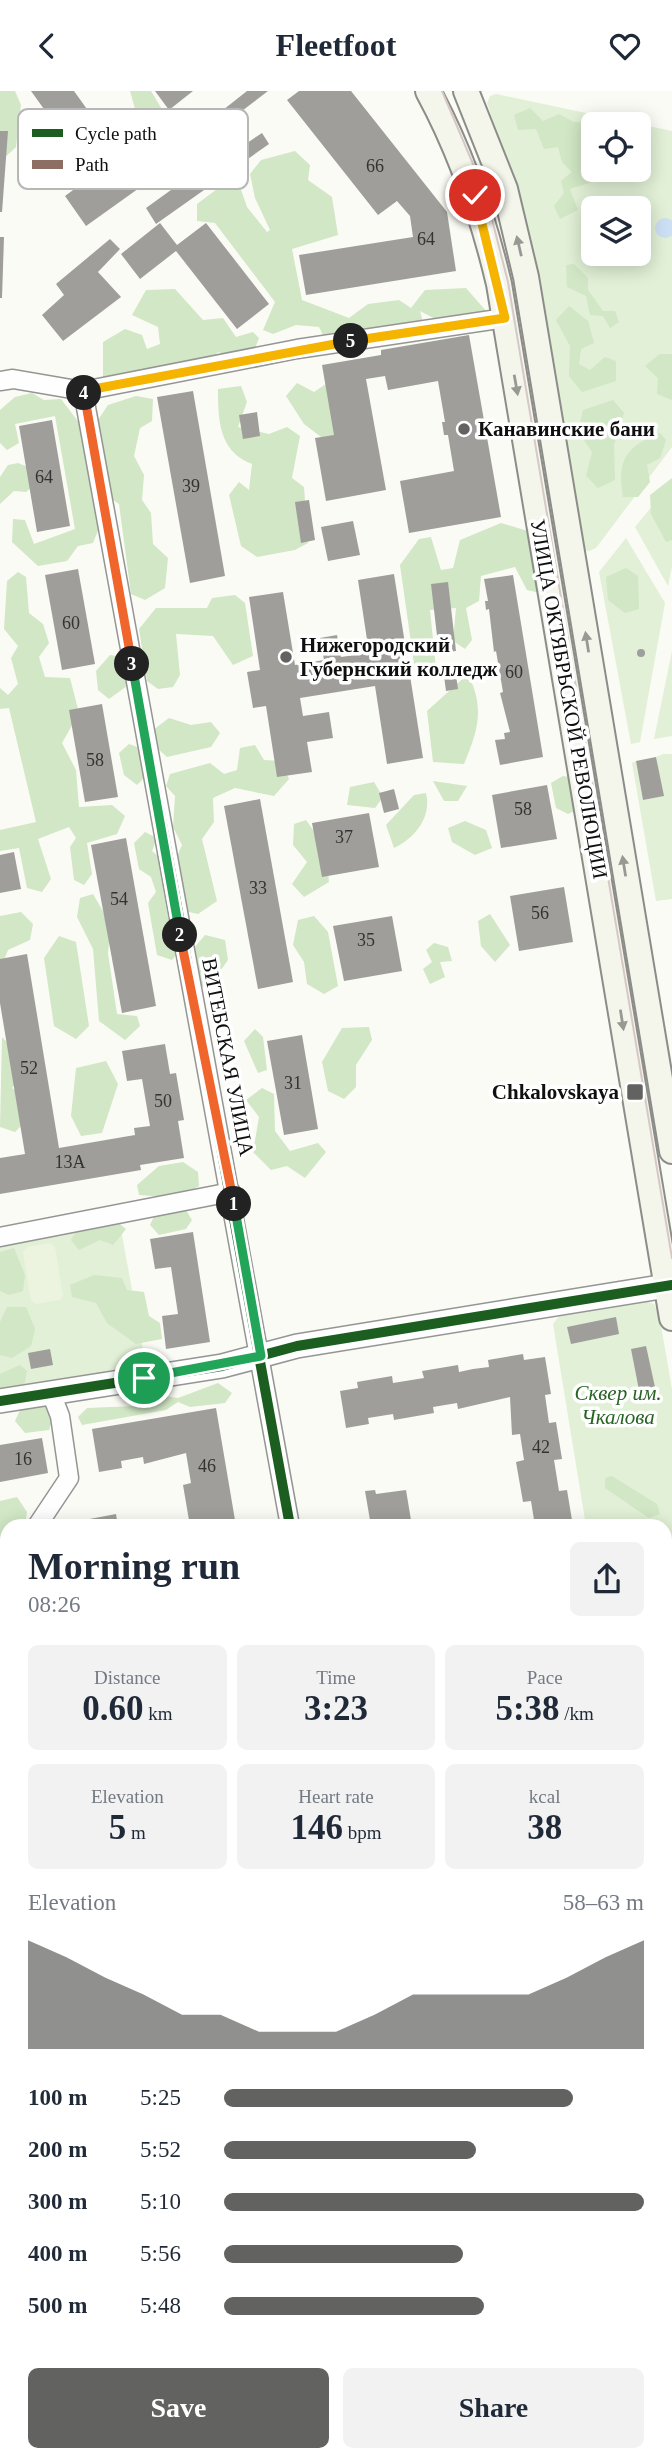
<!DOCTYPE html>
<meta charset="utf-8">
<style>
body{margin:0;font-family:"Times New Roman",serif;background:#f2f2f3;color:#1f2937;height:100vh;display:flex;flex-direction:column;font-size:26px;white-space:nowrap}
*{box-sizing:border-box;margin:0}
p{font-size:23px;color:#747a83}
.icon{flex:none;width:38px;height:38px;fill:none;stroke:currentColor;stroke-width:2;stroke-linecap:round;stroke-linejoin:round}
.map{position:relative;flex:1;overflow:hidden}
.drawer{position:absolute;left:0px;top:1428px;width:672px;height:943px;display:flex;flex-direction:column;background:#fff;border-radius:21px 21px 0 0;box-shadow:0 4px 18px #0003}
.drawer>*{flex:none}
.controls{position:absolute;left:581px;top:21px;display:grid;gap:14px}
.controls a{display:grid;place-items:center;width:70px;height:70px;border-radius:10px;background:#fff;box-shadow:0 4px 18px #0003;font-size:35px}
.pin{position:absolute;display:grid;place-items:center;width:60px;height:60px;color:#fff;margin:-30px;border:4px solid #fff;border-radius:50%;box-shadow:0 2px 7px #0007}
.km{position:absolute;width:35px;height:35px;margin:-18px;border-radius:50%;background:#222;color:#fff;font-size:19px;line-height:35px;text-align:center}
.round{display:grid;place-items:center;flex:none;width:74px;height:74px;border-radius:10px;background:#f2f2f3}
.overview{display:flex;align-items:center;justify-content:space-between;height:119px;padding:0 28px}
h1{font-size:38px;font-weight:700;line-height:52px}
.stats{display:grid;grid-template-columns:repeat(3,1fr);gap:10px;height:119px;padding:7px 28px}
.stats div{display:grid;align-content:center;border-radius:10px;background:#f2f2f3;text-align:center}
.stats b{font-size:35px;font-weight:700}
.stats small{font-size:19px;font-weight:400}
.stats p{font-size:19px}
.chart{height:196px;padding:14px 28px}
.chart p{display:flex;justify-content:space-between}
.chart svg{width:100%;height:126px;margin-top:7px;fill:#626260;opacity:.7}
.primary-button{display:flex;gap:14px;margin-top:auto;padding:14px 28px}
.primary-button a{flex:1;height:80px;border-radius:10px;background:#626260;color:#fff;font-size:28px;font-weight:700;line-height:80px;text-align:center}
.primary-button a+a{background:#f2f2f3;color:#1f2937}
ul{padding:0 28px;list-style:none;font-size:23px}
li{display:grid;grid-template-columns:112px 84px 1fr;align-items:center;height:52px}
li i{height:18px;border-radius:9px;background:#626260}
header{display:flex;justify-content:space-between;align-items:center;height:91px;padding:0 28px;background:#fff;font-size:32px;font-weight:700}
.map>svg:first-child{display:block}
</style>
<header><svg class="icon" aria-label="back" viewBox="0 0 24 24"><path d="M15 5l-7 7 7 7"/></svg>Fleetfoot<svg class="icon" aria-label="heart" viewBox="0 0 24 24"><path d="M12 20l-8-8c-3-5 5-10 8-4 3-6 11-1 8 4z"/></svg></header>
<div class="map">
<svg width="672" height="2371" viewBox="0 0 672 2371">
<rect width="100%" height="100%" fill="#fbfbf5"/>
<polygon fill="#f3eef0" points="445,2364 626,2364 624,2371 444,2371"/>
<g fill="#e1f0d6" fill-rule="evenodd">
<path d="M 496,3 L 638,33 L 593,33 L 593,79 L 639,79 L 639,33 L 672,40 L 672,356 L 596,457 L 589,460 L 582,459 L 517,101 L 487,12 L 490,5 ZM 593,117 L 639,117 L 639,163 L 593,163 Z"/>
<polygon points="672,391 672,476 668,495 635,436"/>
<polygon points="626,447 665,512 640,651 631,653 599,481"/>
<polygon points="672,560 672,645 654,648"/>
<polygon points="663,663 672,663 672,808 656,810 632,672 636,670 643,709 663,705 656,666"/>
<polygon points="120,1133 146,1275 0,1299 0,1156"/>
<polygon points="642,1209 654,1213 659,1223 672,1298 672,1697 665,1678 665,1435 586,1435 553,1233 561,1223"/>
</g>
<g fill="#d1e7c5">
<polygon points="0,0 15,0 21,14 16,56 0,71"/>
<polygon points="130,0 151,0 163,20 158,24 135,18"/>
<polygon points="530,17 543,30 559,23 574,31 598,30 599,33 593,33 593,79 596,90 570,98 578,119 560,128 554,115 564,102 561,90 572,81 562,71 558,56 544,58 536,38 518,39 514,24"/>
<polygon points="295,60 310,74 308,89 332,106 338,144 292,158 302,209 349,227 368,213 399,209 411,217 425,199 466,197 487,221 482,239 439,230 420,220 426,243 408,252 395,247 378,256 355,253 331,261 319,236 296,234 273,243 263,239 275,211 215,132 197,130 197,113 229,89 239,93 247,116 267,141 270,139 255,107 250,83 261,69"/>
<polygon points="574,173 588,187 588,199 603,220 615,220 619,231 610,237 603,225 590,224 586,205 567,196 566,174"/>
<polygon points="175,198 203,229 223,227 236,246 253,241 259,247 254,260 227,267 219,261 206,269 103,290 103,251 125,238 142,244 147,258 160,253 158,236 132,224 146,199"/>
<polygon points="569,215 588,230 594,252 581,258 579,273 590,279 605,266 616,270 616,290 582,301 569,285 570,255 556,229"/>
<polygon points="660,263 672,263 672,309 657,303 658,287 645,275"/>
<polygon points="329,291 349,336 329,352 304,333 286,305 297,292 314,301"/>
<path d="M 241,295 L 247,311 L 238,336 L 269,343 L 287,336 L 300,345 L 292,387 L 304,396 L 308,452 L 295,459 L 257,466 L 241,455 L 229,404 L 239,391 L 249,399 L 252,373 C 219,361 218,329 218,298 Z"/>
<polygon points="32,302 44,309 61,308 83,337 101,432 93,452 78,455 67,470 38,475 12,451 13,428 25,429 34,453 75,438 55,325 15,333 19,352 7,359 0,352 0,319 15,306"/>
<polygon points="136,305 153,308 152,330 140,337 134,365 144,384 142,409 151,422 153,453 168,467 165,497 145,509 131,503 119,413 98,398 88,344 108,314"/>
<polygon points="613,309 624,322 614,354 615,389 598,397 586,385 592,361 578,340 583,319"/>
<path d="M 660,342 L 666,349 L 660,367 L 647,374 L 650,391 L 638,406 L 623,406 C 617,369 625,356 660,342 Z"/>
<polygon points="18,372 38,380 39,390 26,401 14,400 0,413 0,386 8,374"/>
<polygon points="672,387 672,449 666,451 651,423 650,404"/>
<polygon points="501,432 531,441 540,502 527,499 515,476 481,485 479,510 466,517 472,549 465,558 453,550 456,517 430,519 436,578 426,586 415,580 400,474 419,448 431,446 441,479 453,477 460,449"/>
<polygon points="626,477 638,485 639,518 625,522 608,509 606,486"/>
<polygon points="18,481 26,486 29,522 43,533 49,552 39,566 45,586 70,587 79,622 62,652 76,679 79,716 112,714 125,725 117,743 87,752 92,783 84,794 74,789 70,756 76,747 69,736 38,748 51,788 42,801 27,797 19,757 0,760 0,739 36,731 9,617 0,618 0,597 8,604 18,593 11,567 18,555 4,538 7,490"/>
<polygon points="235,504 245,512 253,565 233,574 213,545 176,543 180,584 173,596 158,598 147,590 139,538 156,517 207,517 212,507"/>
<polygon points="110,564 125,566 131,592 109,608 98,599 96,580"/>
<path d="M 468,583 C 485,618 478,639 464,673 L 433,671 L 427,620 Z"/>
<polygon points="169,627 191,634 211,631 220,642 211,656 167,666 156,656 153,639"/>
<polygon points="129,653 143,658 149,682 137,694 124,684 119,662"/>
<polygon points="255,654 264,669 281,670 289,688 274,705 235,697 213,707 214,731 202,748 217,810 198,823 180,819 173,775 182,754 173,736 175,705 166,695 170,683 210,672 224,683 237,679 240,657"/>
<polygon points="563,685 579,688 584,716 568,723 556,717 551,692"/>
<polygon points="433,690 467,695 458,710 444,710"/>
<polygon points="374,691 383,706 375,717 347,714 350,696"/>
<path d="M 426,702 C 432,726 415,747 394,757 L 386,734 L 414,704 Z"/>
<polygon points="306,729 326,757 329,791 304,806 292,793 307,771 293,754 294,733"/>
<polygon points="465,730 486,739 492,757 475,764 452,751 448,737"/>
<polygon points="145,741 157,747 152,760 162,768 181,857 172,869 157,864 148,812 156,801 151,786 139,778 134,752"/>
<polygon points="93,803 111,834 108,862 117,923 137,925 140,935 125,949 99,930 93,858 77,826 80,807"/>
<polygon points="21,821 33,833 30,849 8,859 0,879 0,825"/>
<polygon points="490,823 510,854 495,871 481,855 478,830"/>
<polygon points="314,825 328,841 338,895 324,903 307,893 304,871 293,854 298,829"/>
<polygon points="205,844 225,849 228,869 208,897 197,894 188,864"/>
<polygon points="59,845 76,851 89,935 76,948 54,935 44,867"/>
<polygon points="434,852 448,856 452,870 440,871 445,886 430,893 423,878 432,871 426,859"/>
<polygon points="369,936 372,949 356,974 356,996 344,1008 328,1000 322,971 342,937"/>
<polygon points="255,938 263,946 267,979 258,982 244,950"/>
<polygon points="2,946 17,962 20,986 12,997 24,1006 28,1028 15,1041 0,1036"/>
<polygon points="106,970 118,993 102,1042 81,1045 71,1025 76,977"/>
<polygon points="262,997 274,1003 275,1040 290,1060 318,1052 326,1061 305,1087 287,1075 271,1079 253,1061 259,1026 246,1009"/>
<polygon points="183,1071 198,1081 199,1095 179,1107 139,1104 137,1094 159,1075"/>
<polygon points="184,1116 192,1129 186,1138 159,1144 150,1134 156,1121"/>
<polygon points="115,1129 126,1138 113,1154 100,1149 79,1159 71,1149 78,1137 96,1138"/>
<polygon points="14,1157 25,1184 23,1200 9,1204 0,1200 0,1161"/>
<polygon points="94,1184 122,1187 127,1199 144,1201 149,1225 160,1232 162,1248 136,1253 107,1232 96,1212 72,1206 70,1194"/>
<polygon points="7,1216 26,1216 35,1238 31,1255 12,1267 0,1264 0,1231"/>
<polygon points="20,1274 27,1280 22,1308 0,1310 0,1283"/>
<polygon points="218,1292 232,1302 225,1312 190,1316 178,1311 166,1319 82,1334 78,1326 87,1317 135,1315 158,1304 178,1307"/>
<polygon points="43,1311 54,1322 49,1339 25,1342 15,1330 22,1315"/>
<polygon points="612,1385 657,1413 660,1423 649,1427 605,1397 605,1387"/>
<polygon points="17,1406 27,1421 25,1435 7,1435 7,1504 4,1499 0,1499 0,1410"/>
<polygon points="7,1594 7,1620 0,1622 0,1595"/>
<polygon points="7,1803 7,1834 0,1835 0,1804"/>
<polygon points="0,1877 7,1879 7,1905 0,1905"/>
<polygon points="440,2364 470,2364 474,2371 438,2371"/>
</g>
<polygon fill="#ecf4e0" points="51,1152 55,1156 63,1205 60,1209 36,1213 31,1210 23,1161 27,1156"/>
<circle fill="#cde0f3" cx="665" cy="137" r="10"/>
<g fill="#9f9e9a">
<polygon points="31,0 74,0 142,95 86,135 65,105 92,85"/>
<polygon points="155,0 193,0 169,19"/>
<polygon points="247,0 268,0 167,77 161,68"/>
<polygon points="299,0 351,0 447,121 456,180 306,204 299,164 413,146 410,125 397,110 378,124 287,9"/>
<polygon points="0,40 8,40 2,121 0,121"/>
<polygon points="262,42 269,53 156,133 146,117 225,60 235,60"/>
<polygon points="160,132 177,154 206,132 269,213 237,238 176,160 140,188 121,163"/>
<polygon points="0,146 4,146 2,207 0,207"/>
<polygon points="110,148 120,158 98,181 121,206 63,250 42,224 64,204 56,193"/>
<polygon points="469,244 501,426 409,442 400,390 454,380 448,344 444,344 442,331 445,331 438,290 388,299 385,285 366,288 386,399 326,410 315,347 334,344 322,274 381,264 381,259"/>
<polygon points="193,300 225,485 190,492 157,306"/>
<polygon points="257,321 260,345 243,348 239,324"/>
<polygon points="52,329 70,435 37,441 19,335"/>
<polygon points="309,409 315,449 301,452 295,411"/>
<polygon points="353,430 360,464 328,470 321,436"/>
<polygon points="78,478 95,573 62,579 45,484"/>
<polygon points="394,483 423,667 387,673 375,595 300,607 303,625 329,621 333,647 307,651 312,681 277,686 266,615 253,617 247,581 260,579 249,506 283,501 295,574 324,569 320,547 337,544 341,566 369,562 358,489"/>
<polygon points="513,484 543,666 500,674 495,649 505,648 504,642 510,641 500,602 503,601 496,560 494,561 489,518 486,519 485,510 488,510 484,488"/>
<polygon points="448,491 456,560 439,562 431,493"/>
<circle cx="641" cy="562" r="4"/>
<polygon points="456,584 458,598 446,600 444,585"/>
<polygon points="102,613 118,706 85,711 69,619"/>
<polygon points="656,666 664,705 643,709 636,670"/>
<polygon points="547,694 557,748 501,757 492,704"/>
<polygon points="394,698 399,718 384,722 379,702"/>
<polygon points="260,708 293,891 258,898 224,715"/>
<polygon points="369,722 379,776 322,786 312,732"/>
<polygon points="126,747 156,915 122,922 91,754"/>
<polygon points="14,761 21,798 0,802 0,764"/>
<polygon points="564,796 573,851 519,860 510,805"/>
<polygon points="392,825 402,880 344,890 333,835"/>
<polygon points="27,863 59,1057 135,1044 134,1037 150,1035 142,988 127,990 122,960 165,953 170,983 176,982 184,1029 178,1030 184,1067 140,1074 141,1079 0,1103 0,1067 25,1063 0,912 0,868"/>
<polygon points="302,944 318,1038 284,1044 267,950"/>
<polygon points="193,1141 210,1251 166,1258 162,1225 178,1223 171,1176 155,1178 150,1148"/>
<polygon points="616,1226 619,1243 571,1253 567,1236"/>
<polygon points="646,1255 655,1296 639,1299 631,1258"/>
<polygon points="50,1258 53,1274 31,1278 28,1262"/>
<polygon points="523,1263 524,1269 545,1266 551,1303 545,1304 549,1332 556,1331 562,1368 554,1369 559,1400 567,1399 573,1435 535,1435 531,1410 523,1411 516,1371 524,1369 520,1343 512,1344 510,1306 458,1318 457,1312 433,1316 434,1322 394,1329 393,1323 368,1327 369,1333 346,1337 340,1300 358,1297 357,1291 392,1285 393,1292 424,1287 422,1280 458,1274 459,1281 473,1278 489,1276 488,1269"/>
<polygon points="216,1317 236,1435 190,1435 183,1394 191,1392 186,1362 144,1373 143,1366 121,1370 122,1377 99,1381 92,1338"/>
<polygon points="42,1347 48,1382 0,1391 0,1354"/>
<polygon points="375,1399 376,1403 406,1399 412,1435 371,1435 365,1400"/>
<polygon points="116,1423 118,1435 58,1435 58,1434"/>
<polygon points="0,1513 7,1545 7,1590 0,1591"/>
<polygon points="7,1624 7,1727 6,1728 0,1697 0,1625"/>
<polygon points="669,1715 672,1732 672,1751 668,1752 672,1765 672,1834 665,1835 665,1716"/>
<polygon points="7,1749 7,1790 0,1791 0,1751"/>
<polygon points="672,1887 672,1907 671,1907 667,1888"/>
<polygon points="6,1909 7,1953 0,1955 0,1910"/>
<polygon points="0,2057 5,2075 0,2076"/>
<polygon points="7,2107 7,2147 0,2148 0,2108"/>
<polygon points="672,2170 672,2262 665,2260 665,2191"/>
<polygon points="7,2187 7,2201 0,2202 0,2188"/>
<polygon points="7,2219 7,2243 3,2244 7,2273 0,2275 0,2221"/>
<polygon points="0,2314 7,2324 7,2357 0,2347"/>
<polygon points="13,2364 47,2364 52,2371 18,2371"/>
<polygon points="148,2364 184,2364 185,2371 149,2371"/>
<polygon points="260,2364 296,2369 296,2371 259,2371"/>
<polygon points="358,2364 391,2364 390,2371 357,2371"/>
<polygon points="524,2364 559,2364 557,2371 521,2371"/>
<polygon points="626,2364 624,2371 595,2371 596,2368 587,2365"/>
</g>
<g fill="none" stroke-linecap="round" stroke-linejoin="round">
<g stroke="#959593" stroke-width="21">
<g id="minor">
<polyline points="0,290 13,288 83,300 297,258 505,227"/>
<polyline points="83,300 290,1435"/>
<polyline points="0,1146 231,1101"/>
<polyline points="37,1435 69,1387 60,1325 51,1302"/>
<polyline points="111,2364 112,2371"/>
<polyline points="425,2371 426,2364"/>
</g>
</g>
<g stroke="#959593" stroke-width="26">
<polyline id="tertiary" points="0,1310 222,1275 297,1255 672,1194"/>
</g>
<g stroke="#8c8c89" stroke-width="28">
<g id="secondary">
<path d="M 428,0 C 461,61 483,125 499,193 L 672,1227"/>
<polyline points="466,0 505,98 526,186 672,1060"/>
</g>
</g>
<use href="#minor" stroke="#fefefe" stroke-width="18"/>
<use href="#tertiary" stroke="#fefefe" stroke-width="23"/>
<use href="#secondary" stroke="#f4f5eb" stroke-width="24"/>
<polyline stroke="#d6c8c6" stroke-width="2" points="442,0 485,101 508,191 672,1167"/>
<polyline stroke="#8d6e63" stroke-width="9" stroke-dasharray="18 9" stroke-linecap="butt" points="656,2371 658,2364"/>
<g stroke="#fff" stroke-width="15">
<g id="cycleway">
<polyline points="83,300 290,1435"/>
<polyline points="0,1310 222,1275 297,1255 672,1194"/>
</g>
</g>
<use href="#cycleway" stroke="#1b5e20" stroke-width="10"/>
</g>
<defs><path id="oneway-solid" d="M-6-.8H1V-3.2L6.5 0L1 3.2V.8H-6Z" transform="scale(1.75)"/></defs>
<g fill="#989993">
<use href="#oneway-solid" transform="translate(519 155) rotate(-103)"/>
<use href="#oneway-solid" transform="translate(516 294) rotate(80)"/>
<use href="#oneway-solid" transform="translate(587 551) rotate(-99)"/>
<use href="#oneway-solid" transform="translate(624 775) rotate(-99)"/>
<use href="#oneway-solid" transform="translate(622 929) rotate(81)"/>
</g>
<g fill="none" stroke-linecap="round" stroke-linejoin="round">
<g stroke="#fff" stroke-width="14">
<polyline id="split-1" points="144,1287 261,1265 234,1113"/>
</g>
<g stroke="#fff" stroke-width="14">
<polyline id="split-2" points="180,844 234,1113"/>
</g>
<g stroke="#fff" stroke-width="14">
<polyline id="split-3" points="132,573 180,844"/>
</g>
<g stroke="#fff" stroke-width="14">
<polyline id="split-4" points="84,302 132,573"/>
</g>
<g stroke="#fff" stroke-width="14">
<polyline id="split-5" points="84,302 83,300 351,250"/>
</g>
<g stroke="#fff" stroke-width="14">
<polyline id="split-6" points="351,250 505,227 475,104"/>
</g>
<use href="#split-1" stroke="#22a559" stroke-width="9"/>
<use href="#split-2" stroke="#f0652b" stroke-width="9"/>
<use href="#split-3" stroke="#22a559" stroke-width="9"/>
<use href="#split-4" stroke="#f0652b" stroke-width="9"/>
<use href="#split-5" stroke="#f5b400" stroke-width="9"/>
<use href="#split-6" stroke="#f5b400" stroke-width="9"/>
</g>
<g fill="#626260" stroke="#fff" stroke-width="2.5">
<circle cx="464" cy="338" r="7"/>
<circle cx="286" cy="566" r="7"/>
<rect x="626" y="992" width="18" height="18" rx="3.5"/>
</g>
<g text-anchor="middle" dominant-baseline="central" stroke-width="7" stroke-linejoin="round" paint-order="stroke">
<g font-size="18" fill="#333332">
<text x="375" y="75">66</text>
<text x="426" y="148">64</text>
<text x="44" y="386">64</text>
<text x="191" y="395">39</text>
<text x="71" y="532">60</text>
<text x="514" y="581">60</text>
<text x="95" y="669">58</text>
<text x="523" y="718">58</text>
<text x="344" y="746">37</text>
<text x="258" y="797">33</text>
<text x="119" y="808">54</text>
<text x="540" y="822">56</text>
<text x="366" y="849">35</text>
<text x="29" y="977">52</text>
<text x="293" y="992">31</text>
<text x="163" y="1010">50</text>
<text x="70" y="1071">13А</text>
<text x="541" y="1356">42</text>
<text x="23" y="1368">16</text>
<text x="207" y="1375">46</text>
</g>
<g font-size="21" font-weight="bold" fill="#0f0f0f" stroke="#fff" text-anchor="start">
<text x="478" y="338">Канавинские бани</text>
<text x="300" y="554">Нижегородский<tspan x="300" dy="24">Губернский колледж</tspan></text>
<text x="619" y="1001" text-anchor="end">Chkalovskaya</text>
</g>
<g font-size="21" fill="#0f0f0f" stroke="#fff">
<text transform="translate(569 608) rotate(80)">УЛИЦА ОКТЯБРЬСКОЙ РЕВОЛЮЦИИ</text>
<text transform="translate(228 966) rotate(79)">ВИТЕБСКАЯ УЛИЦА</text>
</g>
<g font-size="21" font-style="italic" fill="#276323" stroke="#fff">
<text x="618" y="1302">Сквер им.<tspan x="618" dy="24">Чкалова</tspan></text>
</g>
</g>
<rect x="18" y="18" width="230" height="80" rx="10" fill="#fff" stroke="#b7b7b7" stroke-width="2"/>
<rect x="32" y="38" width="31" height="8" fill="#1b5e20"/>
<rect x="32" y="69" width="31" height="9" fill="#8d6e63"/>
<g font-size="19" fill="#0f0f0f">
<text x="75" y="49">Cycle path</text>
<text x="75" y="80">Path</text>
</g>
</svg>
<div class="controls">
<a><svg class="icon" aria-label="locate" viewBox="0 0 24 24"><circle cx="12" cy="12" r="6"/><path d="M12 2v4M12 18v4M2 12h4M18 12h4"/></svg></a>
<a><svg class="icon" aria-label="layers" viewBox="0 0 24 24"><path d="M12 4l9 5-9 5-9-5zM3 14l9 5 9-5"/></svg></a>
</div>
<div class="pin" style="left:144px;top:1287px;background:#1e9e55"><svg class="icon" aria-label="arrive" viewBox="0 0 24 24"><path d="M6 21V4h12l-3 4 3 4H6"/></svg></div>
<div class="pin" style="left:475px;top:104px;background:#d93025"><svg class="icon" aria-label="check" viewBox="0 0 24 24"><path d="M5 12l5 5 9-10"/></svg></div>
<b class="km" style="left:234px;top:1113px">1</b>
<b class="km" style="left:180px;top:844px">2</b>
<b class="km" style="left:132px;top:573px">3</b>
<b class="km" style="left:84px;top:302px">4</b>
<b class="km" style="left:351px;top:250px">5</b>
<section class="drawer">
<div class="overview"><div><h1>Morning run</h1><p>08:26</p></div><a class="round"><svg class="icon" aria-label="share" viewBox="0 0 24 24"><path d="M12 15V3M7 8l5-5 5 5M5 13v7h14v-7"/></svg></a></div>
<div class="stats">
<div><p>Distance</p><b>0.60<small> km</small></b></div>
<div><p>Time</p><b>3:23</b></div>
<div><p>Pace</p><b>5:38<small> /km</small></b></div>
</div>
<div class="stats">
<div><p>Elevation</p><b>5<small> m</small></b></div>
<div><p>Heart rate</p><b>146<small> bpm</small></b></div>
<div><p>kcal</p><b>38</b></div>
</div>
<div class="chart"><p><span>Elevation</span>58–63 m</p>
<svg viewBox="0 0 160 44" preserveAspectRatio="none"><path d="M0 44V6L10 12L20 19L30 25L40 32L50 32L60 38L70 38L80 38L90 32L100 25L110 25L120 25L130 25L140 19L150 12L160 6V44z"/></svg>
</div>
<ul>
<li><b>100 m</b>5:25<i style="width:83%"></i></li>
<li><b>200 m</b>5:52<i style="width:60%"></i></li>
<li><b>300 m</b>5:10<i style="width:100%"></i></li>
<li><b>400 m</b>5:56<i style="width:57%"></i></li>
<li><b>500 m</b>5:48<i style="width:62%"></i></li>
</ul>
<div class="primary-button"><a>Save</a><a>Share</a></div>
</section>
</div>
